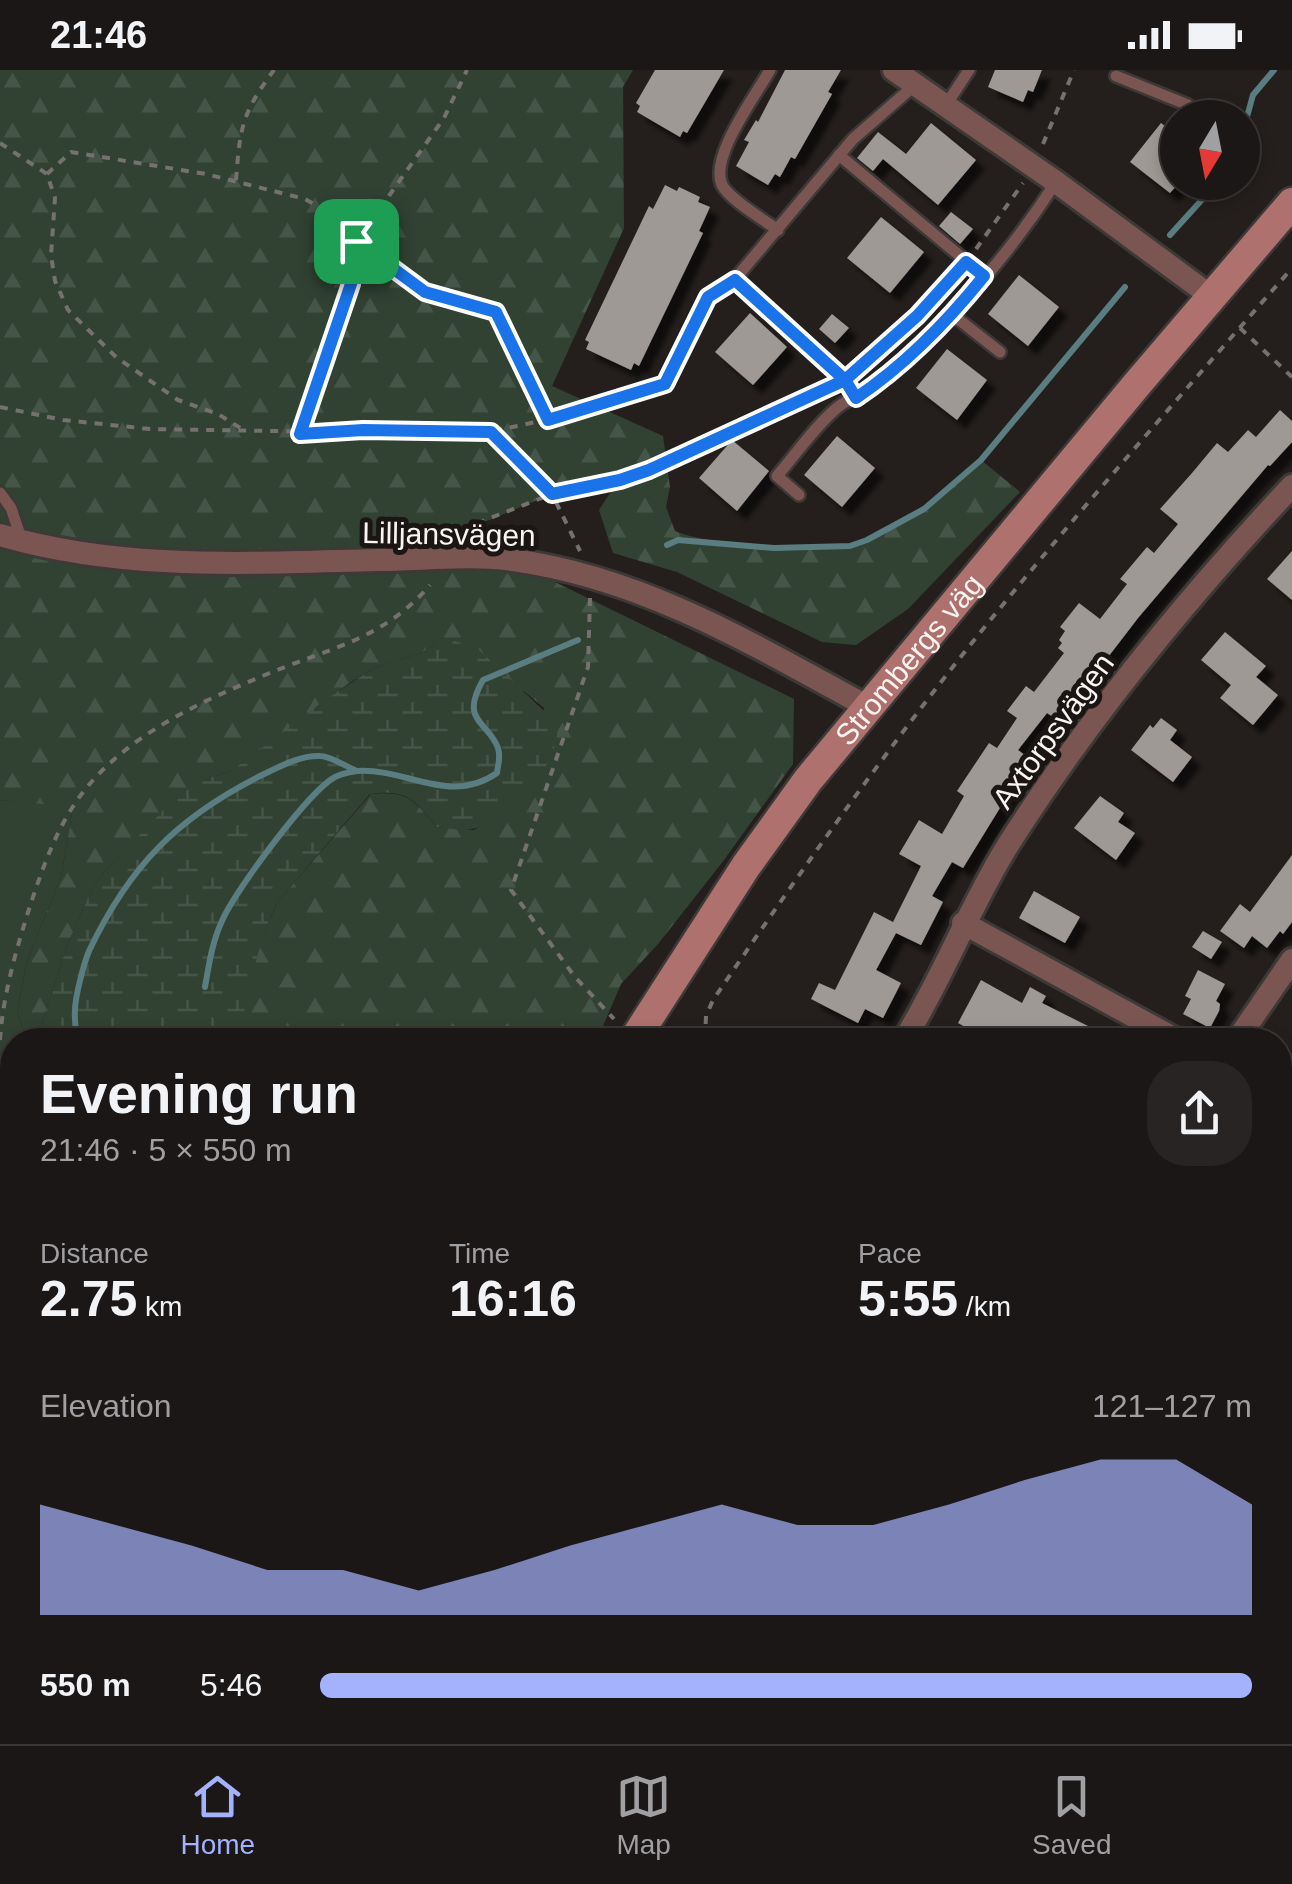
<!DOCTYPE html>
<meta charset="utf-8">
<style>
body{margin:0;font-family:Arial,sans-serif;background:#282423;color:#f1f3f6;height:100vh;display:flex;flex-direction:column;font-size:38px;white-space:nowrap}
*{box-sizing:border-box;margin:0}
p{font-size:32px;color:#a09fa1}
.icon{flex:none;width:55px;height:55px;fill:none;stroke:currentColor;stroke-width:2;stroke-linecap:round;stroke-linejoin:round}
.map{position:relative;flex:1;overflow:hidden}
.panel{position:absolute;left:0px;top:958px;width:1292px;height:718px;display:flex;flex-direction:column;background:#1b1716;border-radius:40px 40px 0 0;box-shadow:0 5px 15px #0003,0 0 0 2px #393635}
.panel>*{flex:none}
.needle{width:65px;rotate:190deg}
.fabs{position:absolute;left:1160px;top:30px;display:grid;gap:20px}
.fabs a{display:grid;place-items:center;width:100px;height:100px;border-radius:50%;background:#1b1716;box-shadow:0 5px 15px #0003,0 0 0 2px #393635;font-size:50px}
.pin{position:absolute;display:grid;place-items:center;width:85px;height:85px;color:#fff;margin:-42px;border-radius:20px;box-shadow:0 5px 15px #0006}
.round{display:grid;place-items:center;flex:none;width:105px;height:105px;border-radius:40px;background:#282423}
.summary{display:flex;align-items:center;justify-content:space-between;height:170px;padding:0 40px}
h1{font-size:55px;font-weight:700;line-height:75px}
.figures{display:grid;grid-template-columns:repeat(3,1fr);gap:15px;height:170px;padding:10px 40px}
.figures div{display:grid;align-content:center}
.figures b{font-size:50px;font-weight:700}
.figures small{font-size:28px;font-weight:400}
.figures p{font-size:28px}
.chart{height:280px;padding:20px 40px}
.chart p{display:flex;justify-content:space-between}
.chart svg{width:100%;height:180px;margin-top:10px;fill:#a4b1fc;opacity:.7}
ul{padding:0 40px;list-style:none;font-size:32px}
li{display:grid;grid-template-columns:160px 120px 1fr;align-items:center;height:75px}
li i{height:25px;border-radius:12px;background:#a4b1fc}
.status{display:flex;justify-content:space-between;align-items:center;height:70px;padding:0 50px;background:#1b1716;direction:ltr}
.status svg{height:28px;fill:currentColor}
.tab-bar{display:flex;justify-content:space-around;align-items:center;height:140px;border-top:2px solid #393635;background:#1b1716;font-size:28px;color:#a09fa1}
.tab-bar a{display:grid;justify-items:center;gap:5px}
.tab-bar .selected{color:#a4b1fc}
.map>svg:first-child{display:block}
</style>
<div class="status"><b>21:46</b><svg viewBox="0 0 49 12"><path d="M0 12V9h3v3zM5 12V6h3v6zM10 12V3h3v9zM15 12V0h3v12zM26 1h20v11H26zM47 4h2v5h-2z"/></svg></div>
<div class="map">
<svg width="1292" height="1674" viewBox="0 0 1292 1674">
<defs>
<pattern id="forest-firs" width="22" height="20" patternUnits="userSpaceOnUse" patternTransform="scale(2.5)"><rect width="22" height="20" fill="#314233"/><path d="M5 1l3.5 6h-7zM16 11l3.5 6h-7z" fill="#455547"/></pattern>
<pattern id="wetland-marsh" width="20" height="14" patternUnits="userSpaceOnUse" patternTransform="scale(2.5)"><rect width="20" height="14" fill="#314233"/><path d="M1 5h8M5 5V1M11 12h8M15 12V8" fill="none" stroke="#455547"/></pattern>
<pattern id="water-waves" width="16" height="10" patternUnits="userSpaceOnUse" patternTransform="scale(2.5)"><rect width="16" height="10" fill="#164a51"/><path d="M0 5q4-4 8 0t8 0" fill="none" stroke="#39656a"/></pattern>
<filter id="shadow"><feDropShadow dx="9" dy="9" stdDeviation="2.5" flood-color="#0009"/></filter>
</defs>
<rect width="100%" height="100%" fill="#241f1d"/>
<g fill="#314233">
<polygon points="0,730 73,736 61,807 27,891 17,942 27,970 12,970 12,1309 0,1311"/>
<polygon points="12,1360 12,1541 0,1564 0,1363"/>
<polygon points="113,1663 278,1663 273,1674 193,1674 173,1671 170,1674 110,1674"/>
</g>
<g fill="url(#forest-firs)">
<path d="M 0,0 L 633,0 L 623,17 L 624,158 L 552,316 L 663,366 L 670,417 L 666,437 L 675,461 C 703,472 722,470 751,474 C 865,489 899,460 981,390 L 1020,422 L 908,539 L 856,575 L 822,572 L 677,502 L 613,483 L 599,440 L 618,411 L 552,424 L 395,489 L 508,489 L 794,629 L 793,694 L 724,790 L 658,874 L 621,914 L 597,970 L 234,970 C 250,923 254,873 280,829 L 371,724 C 408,720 414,730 437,757 L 474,760 L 509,737 L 531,716 L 544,638 L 525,622 L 437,574 L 421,583 L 372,599 L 348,614 L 231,701 L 205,709 L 147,758 L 104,802 L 90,823 L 67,876 L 42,953 L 27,969 L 17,942 L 27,891 L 61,807 L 73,737 L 0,730 Z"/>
<polygon points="278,1663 398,1663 399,1674 273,1674"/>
<polygon points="450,1663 522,1663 526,1674 452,1674"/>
</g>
<path fill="url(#wetland-marsh)" d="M 455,571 L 479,580 L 557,653 C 562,693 513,745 476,758 C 465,762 448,758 437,757 C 414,730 408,719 370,724 L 280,829 C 260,862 256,894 247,931 C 244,944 238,957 234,970 L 27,970 L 42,953 L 67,876 L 90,823 L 104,802 L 177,726 L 205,709 L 231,701 L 325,630 L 372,599 L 421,583 L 437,574 Z"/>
<polygon fill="url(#water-waves)" stroke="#5a7d81" stroke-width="2.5" points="12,1541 12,1662 113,1663 110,1674 0,1674 0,1564"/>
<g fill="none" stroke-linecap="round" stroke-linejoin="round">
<g stroke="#5a7d81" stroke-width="6">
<polyline points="1242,65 1253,25 1274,0"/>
<polyline points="1170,165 1218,112"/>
<polyline points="667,475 678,470 774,478 850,476 867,470 924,439 981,390 1125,217"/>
<path d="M 205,917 C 209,895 212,872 222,851 C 234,822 309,721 335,707 C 340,704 351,702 357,701 C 408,698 449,736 497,703 C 498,694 501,687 498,678 C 488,651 459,652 483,610 L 578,570"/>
<path d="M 75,970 C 77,959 74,951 75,940 C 75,927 84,893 89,881 C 130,795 178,747 262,705 C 279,697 300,685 320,686 C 330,686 345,696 355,700"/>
</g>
</g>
<g fill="#9e9994" filter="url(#shadow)">
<polygon points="655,0 724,0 687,63 683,61 680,67 637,42 640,36 636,33"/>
<polygon points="785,0 841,0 828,22 832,24 795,89 791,87 780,107 775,104 768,115 736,96 749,72 744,70 756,50 758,52"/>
<polygon points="995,0 1042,0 1033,22 1028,20 1023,32 988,17"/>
<polygon points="931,53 976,90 938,135 883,89 873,101 857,88 878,62 906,84"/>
<polygon points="1161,53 1178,66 1178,114 1170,123 1130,92"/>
<polygon points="665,115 677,121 679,117 700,127 698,132 710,137 699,161 703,163 639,296 634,293 631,300 586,279 589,272 585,270 649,136 653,139"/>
<polygon points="951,142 973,159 960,174 939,156"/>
<polygon points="881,147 924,182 890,223 847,188"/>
<polygon points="1019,205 1059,237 1028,276 988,244"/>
<polygon points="750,243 787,277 753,315 715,282"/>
<polygon points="832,244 849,258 835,273 819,259"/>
<polygon points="947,279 987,310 957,350 916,318"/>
<polygon points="1280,340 1292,351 1292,372 1270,396 1268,395 1138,548 1059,651 1047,643 1018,680 1030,689 963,798 952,792 932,826 943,832 921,875 896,863 876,900 901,913 883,948 865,939 858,953 811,929 819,913 835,920 874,842 893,852 921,796 899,784 919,750 942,764 964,726 957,721 989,673 997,678 1017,648 1007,641 1026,616 1034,622 1064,583 1058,578 1062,573 1059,570 1065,561 1060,557 1079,533 1100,549 1127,514 1120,509 1147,477 1154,483 1178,454 1160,439 1192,403 1217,373 1228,382 1248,360 1256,367"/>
<polygon points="837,366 875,398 842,437 804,405"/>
<polygon points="732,370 769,401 737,441 699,408"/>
<polygon points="1292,481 1292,530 1267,509"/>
<polygon points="1225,562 1266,596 1256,607 1278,625 1253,655 1220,628 1231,615 1201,590"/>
<polygon points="1161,648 1177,660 1170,670 1192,687 1173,712 1131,680 1150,655 1153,658"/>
<polygon points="1100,726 1124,743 1118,752 1135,763 1116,790 1074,758"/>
<polygon points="1292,785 1292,852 1283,864 1280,861 1267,878 1252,866 1244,878 1220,861 1240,834 1250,842"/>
<polygon points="1034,821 1080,847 1065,873 1019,848"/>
<polygon points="1203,861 1222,872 1211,889 1192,877"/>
<polygon points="1198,900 1225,914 1216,931 1220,934 1219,941 1210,958 1183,944 1191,929 1185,926"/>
<polygon points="981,910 1022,933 1030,917 1046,926 1042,933 1116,970 988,970 958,953"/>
</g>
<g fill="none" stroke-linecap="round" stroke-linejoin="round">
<g stroke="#3d3937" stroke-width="16">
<g id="lane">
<path d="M 770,0 C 756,25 709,87 722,115 C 729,129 764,150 778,160"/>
<polyline points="1116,6 1188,35"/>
<polyline points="946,35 969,0"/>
<polyline points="839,85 984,206"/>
<polyline points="953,245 1000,282"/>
<polyline points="665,314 709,227 735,209 853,69 916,14"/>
<polyline points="0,423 11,438 21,468"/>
<path d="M 799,425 L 777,406 C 797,383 815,356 838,337 C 852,326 870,321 884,309 C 950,252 1009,185 1056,112"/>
</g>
</g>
<g stroke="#3d3937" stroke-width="28">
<g id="street">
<polyline points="894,0 1056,112 1212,227"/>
<path d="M 0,465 C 123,501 250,493 377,490 C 421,490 469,484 513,490 C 644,508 754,575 868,637"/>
<polyline points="963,853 1177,970"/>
<path d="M 904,970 C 943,907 969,838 1008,775 C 1090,646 1188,527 1292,416"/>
<polyline points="1237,970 1292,890"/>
<polyline points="1280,1019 1292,1025"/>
<polyline points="1280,1284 1292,1287"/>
<polyline points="681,1662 687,1674"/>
<polyline points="713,1674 734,1662"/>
</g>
</g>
<g stroke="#3d3937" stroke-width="35">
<g id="secondary">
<path id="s1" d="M 634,970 L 746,796 L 808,710 L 1138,313 L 1292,133"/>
<polyline points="0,1325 12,1322"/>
<polyline points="0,1346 12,1344"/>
</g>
</g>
<g stroke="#75716f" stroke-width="4" stroke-dasharray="8 8" stroke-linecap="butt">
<polyline points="0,73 47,104 55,128 51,185 55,211 68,240 116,287 178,330 218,344 242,359"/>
<polyline points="1043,74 1074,0"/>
<polyline points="47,104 71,82 206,104 305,129 330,143 357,171 425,222 496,243 548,348"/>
<path d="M 236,110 C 240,57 242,43 274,0"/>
<polyline points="976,179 1023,113"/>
<polyline points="746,219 846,311"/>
<polyline points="1240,258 1292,307"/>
<path d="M 0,337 L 63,350 L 150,359 L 454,364 C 523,361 586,338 651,318"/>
<polyline points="491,362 552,424 580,481"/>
<polyline points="300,363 351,214 357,171 444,48 467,0"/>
<polyline points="462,459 552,424 620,410 649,400 845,309 917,245 954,205"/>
<polyline points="590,528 588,597 511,820 575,907 614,949"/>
<path d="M 0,970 C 3,925 16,880 30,836 C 41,803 53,768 72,738 C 114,671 195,634 265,605 C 329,578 383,570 430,515"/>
<path d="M 705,970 L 706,946 L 713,930 C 794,811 877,692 967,579 C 1071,449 1182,324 1292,198"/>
<polyline points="0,1442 12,1441"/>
<polyline points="1197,1662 1207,1674"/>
</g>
<use href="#lane" stroke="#7b5552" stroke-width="11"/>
<use href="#street" stroke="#7b5552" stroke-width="22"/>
<use href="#secondary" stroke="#ae716d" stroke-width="30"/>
</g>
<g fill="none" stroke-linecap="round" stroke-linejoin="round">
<g stroke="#fff" stroke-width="20">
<path id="route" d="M 356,171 L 351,214 L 300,364 L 363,360 L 491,362 L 552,424 L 620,410 L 649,400 L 845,310 L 917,246 L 966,192 L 984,206 C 947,252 905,295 856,328 L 845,310 L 735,210 L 708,227 L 665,314 L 548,350 L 496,242 L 425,222 L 356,171"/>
</g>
<use href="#route" stroke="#1a73e8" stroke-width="12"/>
</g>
<g text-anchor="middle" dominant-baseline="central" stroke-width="10" stroke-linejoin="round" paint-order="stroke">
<g font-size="30" fill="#f8f4f2" stroke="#1b1614">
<text transform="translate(449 464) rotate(1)">Lilljansvägen</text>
<text stroke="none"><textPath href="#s1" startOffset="470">Strombergs väg</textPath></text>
<text transform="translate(1053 661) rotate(-54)">Axtorpsvägen</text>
</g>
</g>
</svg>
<div class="fabs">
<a><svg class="needle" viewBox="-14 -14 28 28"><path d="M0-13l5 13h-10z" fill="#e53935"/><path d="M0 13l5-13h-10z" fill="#a09fa1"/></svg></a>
</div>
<div class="pin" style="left:356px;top:171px;background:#1e9e55"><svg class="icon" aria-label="arrive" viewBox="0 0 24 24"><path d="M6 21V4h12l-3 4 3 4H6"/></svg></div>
<section class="panel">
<div class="summary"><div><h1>Evening run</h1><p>21:46 · 5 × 550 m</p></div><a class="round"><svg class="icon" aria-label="share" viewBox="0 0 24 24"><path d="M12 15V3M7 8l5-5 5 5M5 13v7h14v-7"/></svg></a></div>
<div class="figures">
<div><p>Distance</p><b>2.75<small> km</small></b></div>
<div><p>Time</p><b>16:16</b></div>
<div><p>Pace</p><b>5:55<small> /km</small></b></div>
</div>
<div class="chart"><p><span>Elevation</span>121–127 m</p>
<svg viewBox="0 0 160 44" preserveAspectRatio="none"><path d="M0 44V17L10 22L20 27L30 33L40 33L50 38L60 33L70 27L80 22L90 17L100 22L110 22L120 17L130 11L140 6L150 6L160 17V44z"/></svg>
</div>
<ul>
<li><b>550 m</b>5:46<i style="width:100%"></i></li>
</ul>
</section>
</div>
<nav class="tab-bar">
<a class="selected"><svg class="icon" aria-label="home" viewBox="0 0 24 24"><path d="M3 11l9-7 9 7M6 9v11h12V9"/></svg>Home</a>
<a><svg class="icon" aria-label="map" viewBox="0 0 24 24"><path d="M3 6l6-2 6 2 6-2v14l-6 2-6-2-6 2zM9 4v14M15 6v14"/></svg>Map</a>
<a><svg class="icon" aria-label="saved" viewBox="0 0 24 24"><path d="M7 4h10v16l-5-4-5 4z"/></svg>Saved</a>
</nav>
